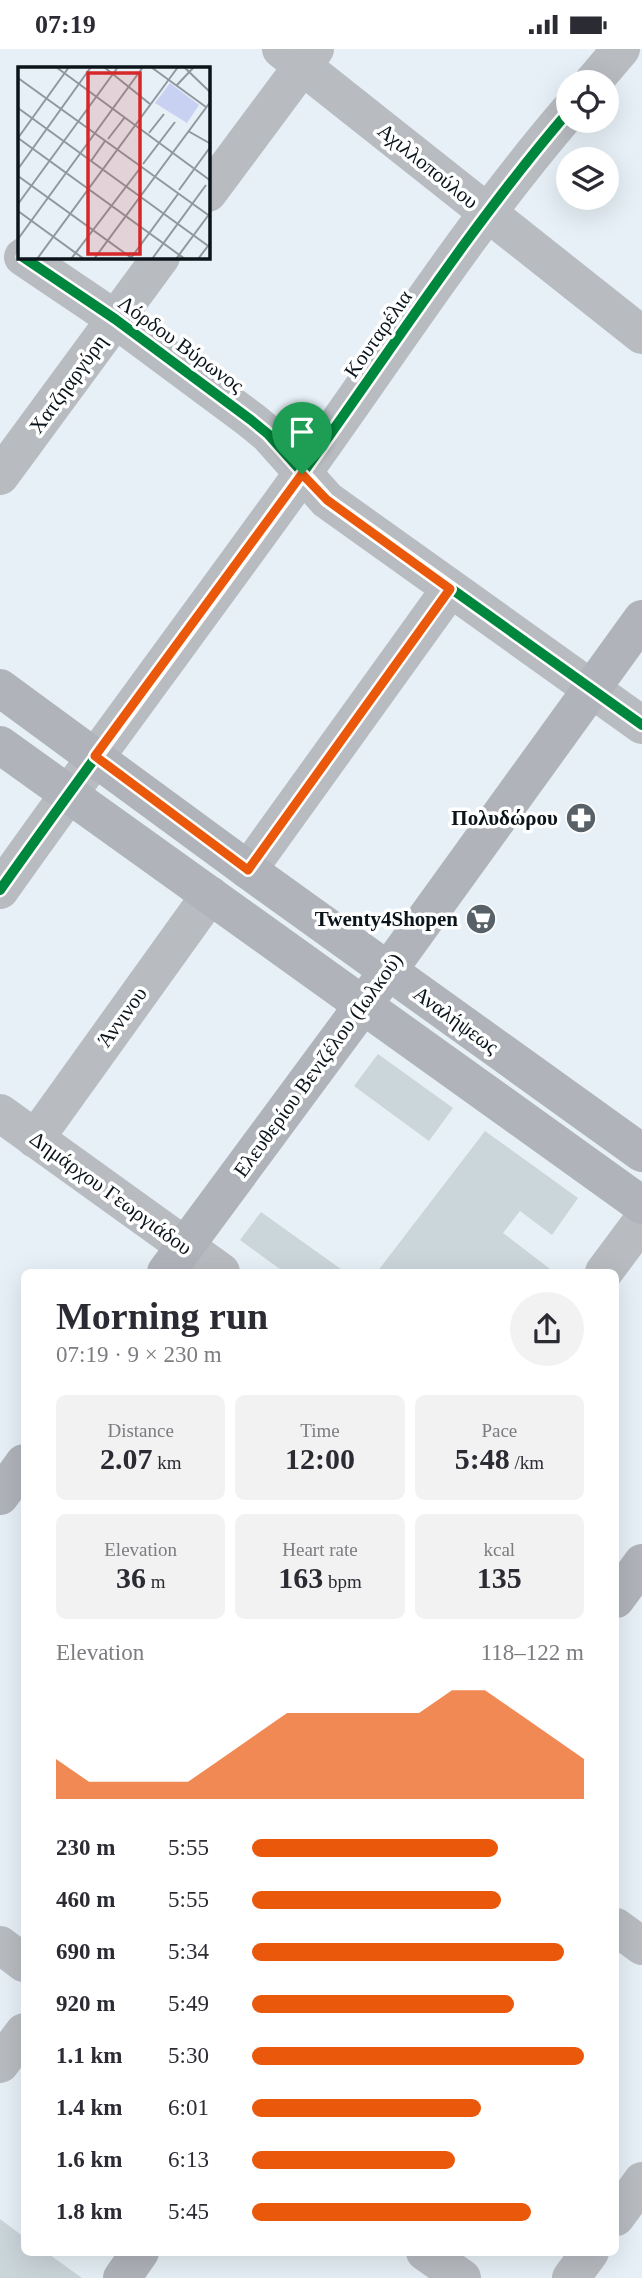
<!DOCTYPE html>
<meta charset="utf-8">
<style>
body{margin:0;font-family:"Times New Roman",serif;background:#f2f2f3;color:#2b2b33;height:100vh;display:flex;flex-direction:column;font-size:26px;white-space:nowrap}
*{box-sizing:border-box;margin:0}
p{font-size:23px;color:#7c7c81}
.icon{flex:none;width:38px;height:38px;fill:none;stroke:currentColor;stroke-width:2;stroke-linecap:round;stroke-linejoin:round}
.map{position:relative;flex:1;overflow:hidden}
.drawer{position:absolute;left:21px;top:1220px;width:598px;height:987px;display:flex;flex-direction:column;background:#fff;border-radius:10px;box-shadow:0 7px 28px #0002}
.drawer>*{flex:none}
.buttons{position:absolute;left:556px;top:21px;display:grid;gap:14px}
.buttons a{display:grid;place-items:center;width:63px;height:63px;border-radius:50%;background:#fff;box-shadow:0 7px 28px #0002;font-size:35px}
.pin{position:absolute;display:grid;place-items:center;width:60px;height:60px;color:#fff;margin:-72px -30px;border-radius:50% 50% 50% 0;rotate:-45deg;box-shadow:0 0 7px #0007}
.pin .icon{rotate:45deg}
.round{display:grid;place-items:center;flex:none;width:74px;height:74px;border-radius:37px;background:#f2f2f3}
.head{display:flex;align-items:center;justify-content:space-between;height:119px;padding:0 35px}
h1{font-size:38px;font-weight:600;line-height:52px}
.figures{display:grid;grid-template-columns:repeat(3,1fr);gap:10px;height:119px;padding:7px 35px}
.figures div{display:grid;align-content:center;border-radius:10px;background:#f2f2f3;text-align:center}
.figures b{font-size:30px;font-weight:600}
.figures small{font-size:19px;font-weight:400}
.figures p{font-size:19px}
.chart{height:196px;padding:14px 35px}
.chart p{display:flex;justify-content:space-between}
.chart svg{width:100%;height:126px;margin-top:7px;fill:#ea580c;opacity:.7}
ul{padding:0 35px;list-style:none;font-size:23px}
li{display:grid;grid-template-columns:112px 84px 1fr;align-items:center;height:52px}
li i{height:18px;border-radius:9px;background:#ea580c}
.status{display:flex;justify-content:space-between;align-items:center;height:49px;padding:0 35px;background:#fff;direction:ltr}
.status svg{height:19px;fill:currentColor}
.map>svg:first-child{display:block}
</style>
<div class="status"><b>07:19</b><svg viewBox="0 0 49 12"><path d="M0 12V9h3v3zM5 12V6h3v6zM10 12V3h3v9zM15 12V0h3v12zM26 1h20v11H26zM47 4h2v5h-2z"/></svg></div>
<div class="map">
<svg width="642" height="2229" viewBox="0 0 642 2229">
<rect width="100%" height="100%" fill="#e6f0f6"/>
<g fill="#cbd6da">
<polygon points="378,1005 453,1059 429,1092 354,1037"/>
<polygon points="485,1082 578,1149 552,1186 520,1162 503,1184 554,1223 377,1223"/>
<polygon points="261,1163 345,1223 284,1223 240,1191"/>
<polygon points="0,2170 24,2188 24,2203 46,2203 82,2229 0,2229"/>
</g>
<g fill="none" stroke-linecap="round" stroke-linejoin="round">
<g stroke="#b8bbc0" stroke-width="38">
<polyline points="281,0 642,286"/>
<polyline points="593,33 621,0"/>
<polyline points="208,144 315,0"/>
<polyline points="23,208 115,270 251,371 268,385 327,451 642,676"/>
<polyline points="0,427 161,208"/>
<polyline points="248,821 450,540"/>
<path d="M 0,841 C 99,701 202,564 302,425 C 390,303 471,176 569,62"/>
<polyline points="0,1064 221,1223"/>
<polyline points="35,1090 210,846"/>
<polyline points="604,1223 642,1172"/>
<polyline points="616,1878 642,1897"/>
<polyline points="0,1896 24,1914"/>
<polyline points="0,2015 24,1983"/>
<polyline points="616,2168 642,2132"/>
<polyline points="425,2203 462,2229"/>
<polyline points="571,2229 590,2203"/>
</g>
<g stroke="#b0b4ba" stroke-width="38">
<polyline points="0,639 248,821 642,1104"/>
<polyline points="0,696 642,1156"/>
<polyline points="166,1223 364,955 642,570"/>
<polyline points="0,1447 24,1414"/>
<polyline points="616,1550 642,1514"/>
<polyline points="122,2229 140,2203"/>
</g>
<g stroke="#fff" stroke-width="15">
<g id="cycleway">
<polyline points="23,208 115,270 251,371 268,385 327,451 642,676"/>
<path d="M 0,841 C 99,701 202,564 302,425 C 390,303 471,176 569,62"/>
</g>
</g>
<use href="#cycleway" stroke="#00873e" stroke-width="10"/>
</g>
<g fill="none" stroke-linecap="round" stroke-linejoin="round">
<g stroke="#fff" stroke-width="14">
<polygon id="route" points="302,425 327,451 450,540 248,821 95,707"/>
</g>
<use href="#route" stroke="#ea580c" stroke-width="9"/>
</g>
<defs>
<g id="pharmacy-disc" transform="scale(1.575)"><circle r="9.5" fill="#576167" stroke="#fff"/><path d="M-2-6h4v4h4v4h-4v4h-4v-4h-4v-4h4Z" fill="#fff"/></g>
<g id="supermarket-disc" transform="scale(1.575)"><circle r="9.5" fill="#576167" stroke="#fff"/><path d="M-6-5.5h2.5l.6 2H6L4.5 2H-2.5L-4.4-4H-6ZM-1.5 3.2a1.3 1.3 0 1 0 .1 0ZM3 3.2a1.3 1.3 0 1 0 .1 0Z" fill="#fff"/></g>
</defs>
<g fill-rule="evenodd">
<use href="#pharmacy-disc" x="581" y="769"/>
<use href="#supermarket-disc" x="481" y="870"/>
</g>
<g text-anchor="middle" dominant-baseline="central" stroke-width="7" stroke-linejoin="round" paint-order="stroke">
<g font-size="21" fill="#0a141a" stroke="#fff">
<text transform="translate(428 117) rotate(39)">Αχιλλοπούλου</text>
<text transform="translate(378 285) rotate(-55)">Κουταρέλια</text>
<text transform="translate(181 295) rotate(36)">Λόρδου Βύρωνος</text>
<text transform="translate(68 335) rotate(-54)">Χατζηαργύρη</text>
<text transform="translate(122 968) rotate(-54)">Άννινου</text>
<text transform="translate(456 971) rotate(36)">Αναλήψεως</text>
<text transform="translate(318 1016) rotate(-54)">Ελευθερίου Βενιζέλου (Ιωλκού)</text>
<text transform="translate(111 1144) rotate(36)">Δημάρχου Γεωργιάδου</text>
</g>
<g font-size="21" font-weight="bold" fill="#0a141a" stroke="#fff" text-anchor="end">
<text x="558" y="769">Πολυδώρου</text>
<text x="458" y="870">Twenty4Shopen</text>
</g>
</g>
<g transform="translate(18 18)">
<rect width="192" height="192" fill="#e6f0f6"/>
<path d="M 152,16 L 181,38 L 169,56 L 137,36 Z" fill="#c9d1f2"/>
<path fill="none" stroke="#8e989e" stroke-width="2" d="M 38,0 L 193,114M 86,0 L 132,37M 133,0 L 188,40M 166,0 L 193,26M 0,11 L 193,150M 158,19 L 176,0M 0,41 L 193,181M 170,64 L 193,77M 131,66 L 146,47M 0,71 L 167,192M 0,71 L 51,0M 90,72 L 107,50M 73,94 L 87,74M 125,97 L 157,55M 0,102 L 73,0M 0,109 L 115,192M 161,123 L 193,79M 0,137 L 100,0M 0,144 L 66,192M 0,172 L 125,0M 113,191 L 160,127M 19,192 L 160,0M 53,192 L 123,100M 76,192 L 193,34M 134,192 L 188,118M 158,192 L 192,146M 180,192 L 193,175"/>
<path fill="#d62828" fill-opacity="0.15" stroke="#d62828" stroke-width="3.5" d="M 70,6 L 122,6 L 122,187 L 70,187 Z"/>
<rect width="192" height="192" fill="none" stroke="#0a141a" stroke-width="3.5"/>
</g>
</svg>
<div class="buttons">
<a><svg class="icon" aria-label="locate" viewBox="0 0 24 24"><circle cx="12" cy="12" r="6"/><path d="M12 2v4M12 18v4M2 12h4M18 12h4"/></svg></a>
<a><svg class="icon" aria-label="layers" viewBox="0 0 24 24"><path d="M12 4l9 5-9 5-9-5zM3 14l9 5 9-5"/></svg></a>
</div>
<div class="pin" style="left:302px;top:425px;background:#1e9e55"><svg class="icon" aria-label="arrive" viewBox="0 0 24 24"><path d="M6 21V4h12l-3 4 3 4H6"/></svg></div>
<section class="drawer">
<div class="head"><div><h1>Morning run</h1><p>07:19 · 9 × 230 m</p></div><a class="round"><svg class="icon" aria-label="share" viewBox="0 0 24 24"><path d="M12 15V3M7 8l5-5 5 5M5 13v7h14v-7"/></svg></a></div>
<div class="figures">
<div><p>Distance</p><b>2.07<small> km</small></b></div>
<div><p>Time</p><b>12:00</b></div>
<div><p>Pace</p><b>5:48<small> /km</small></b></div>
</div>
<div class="figures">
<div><p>Elevation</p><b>36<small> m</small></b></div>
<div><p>Heart rate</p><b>163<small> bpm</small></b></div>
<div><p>kcal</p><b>135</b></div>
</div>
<div class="chart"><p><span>Elevation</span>118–122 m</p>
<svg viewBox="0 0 160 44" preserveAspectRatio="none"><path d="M0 44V30L10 38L20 38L30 38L40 38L50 30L60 22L70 14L80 14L90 14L100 14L110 14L120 6L130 6L140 14L150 22L160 30V44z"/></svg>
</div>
<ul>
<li><b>230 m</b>5:55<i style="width:74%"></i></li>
<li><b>460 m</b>5:55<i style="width:75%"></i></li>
<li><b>690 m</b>5:34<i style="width:94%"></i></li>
<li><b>920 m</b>5:49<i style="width:79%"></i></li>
<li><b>1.1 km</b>5:30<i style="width:100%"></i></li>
<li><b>1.4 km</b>6:01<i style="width:69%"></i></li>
<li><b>1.6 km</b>6:13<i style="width:61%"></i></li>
<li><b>1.8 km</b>5:45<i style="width:84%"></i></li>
</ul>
</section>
</div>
